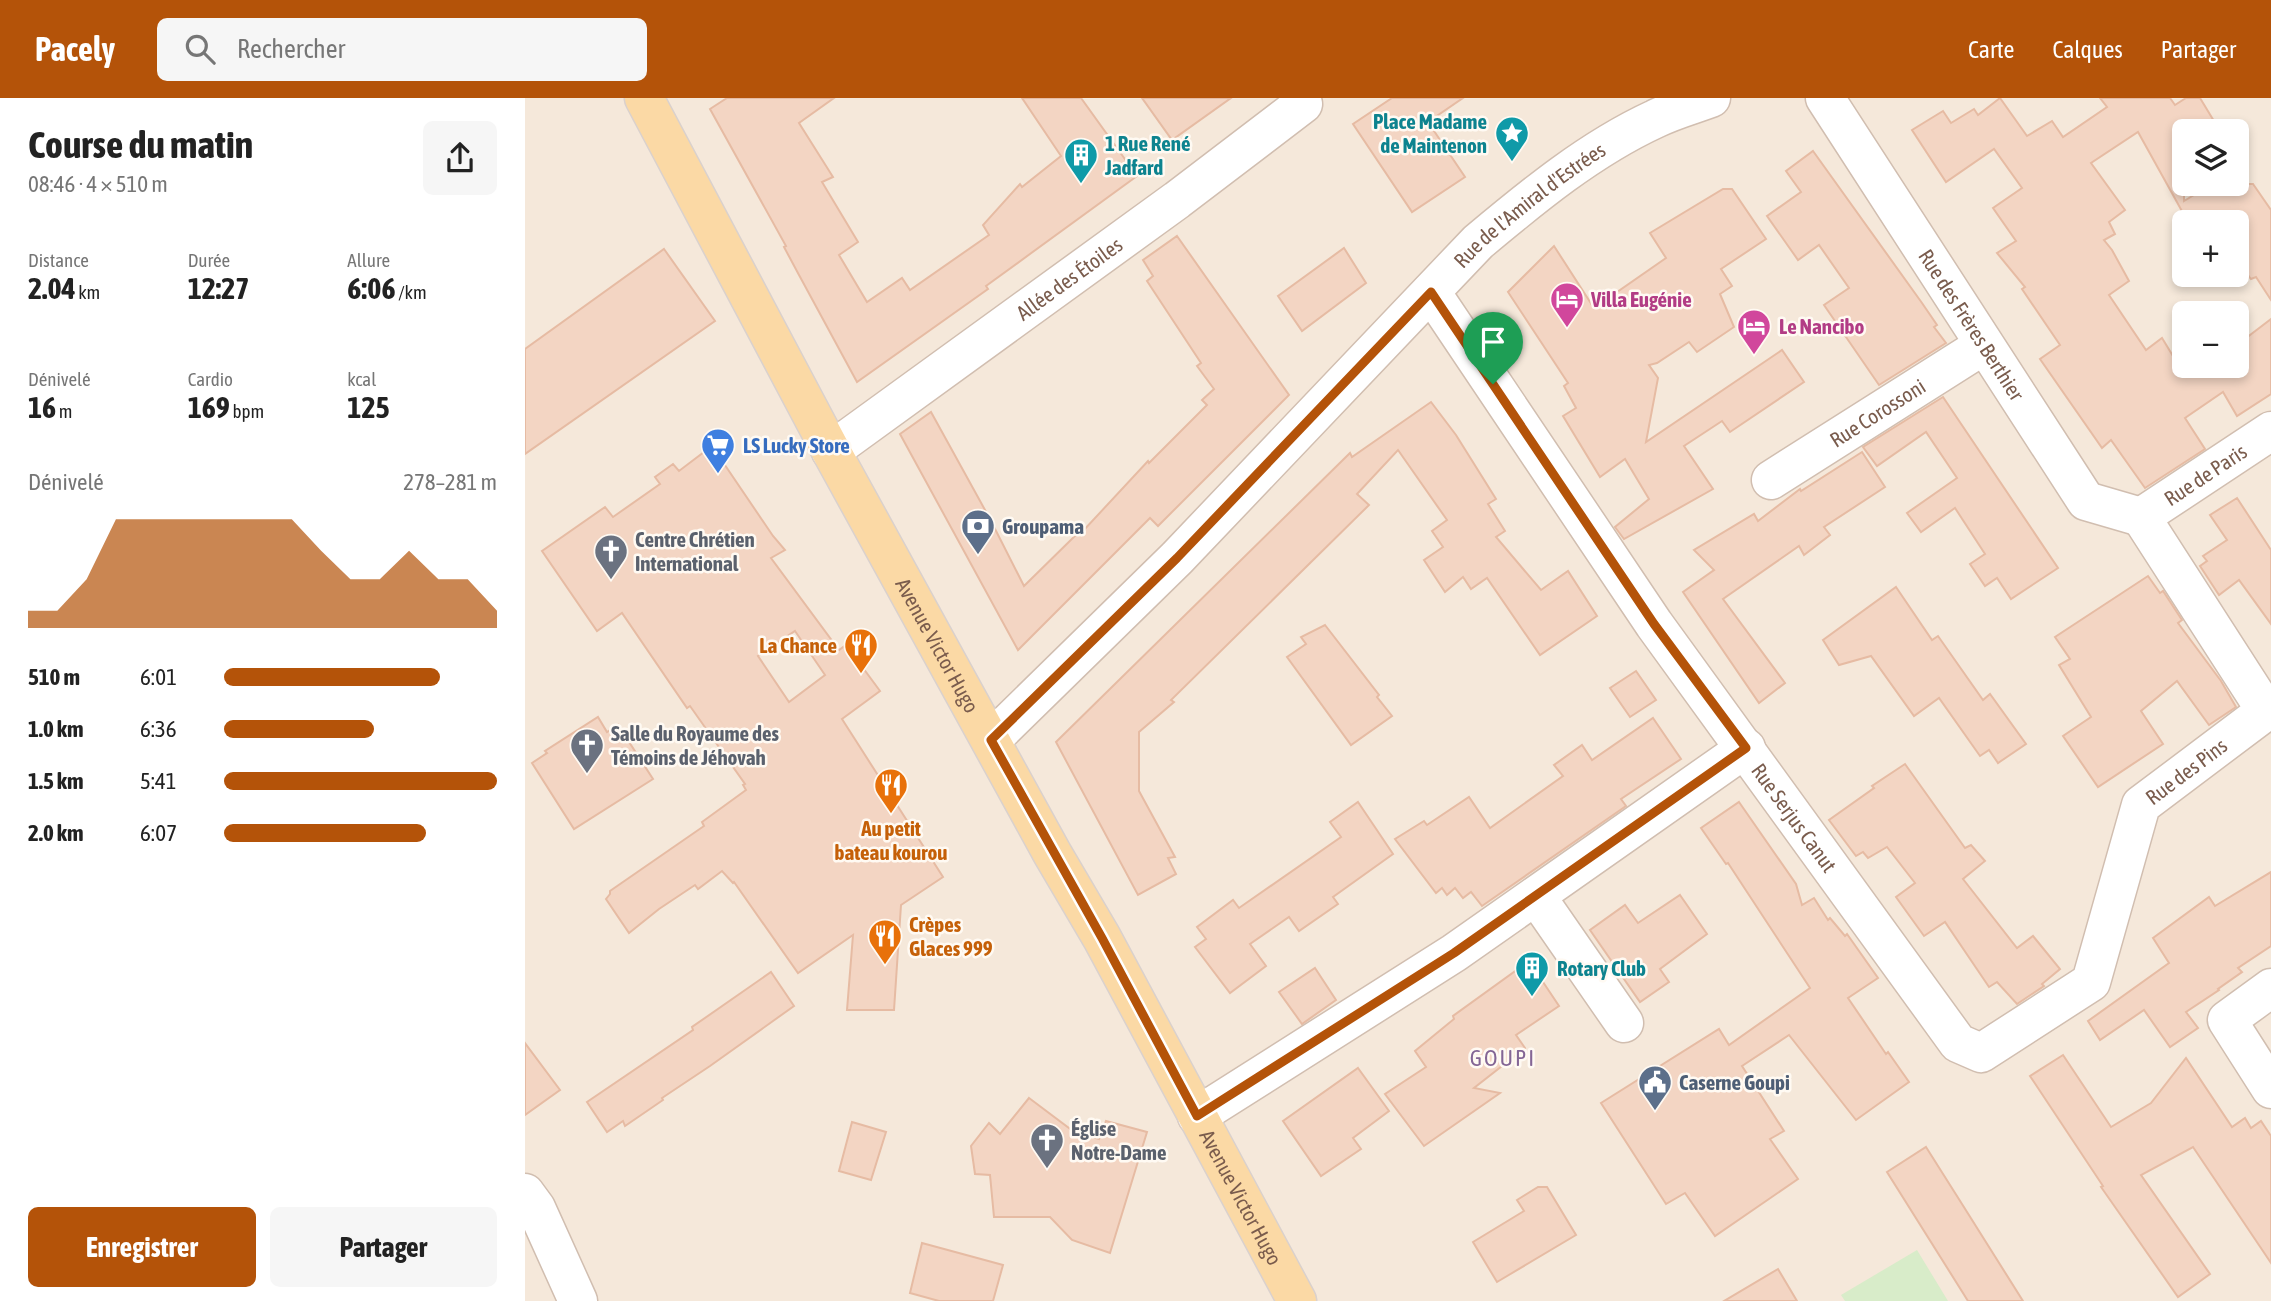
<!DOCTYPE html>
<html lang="fr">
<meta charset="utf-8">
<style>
body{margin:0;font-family:"Asap Condensed",sans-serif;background:#f6f6f6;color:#222;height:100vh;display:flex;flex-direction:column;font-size:26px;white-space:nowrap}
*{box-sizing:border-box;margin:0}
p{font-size:23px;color:#767676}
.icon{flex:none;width:38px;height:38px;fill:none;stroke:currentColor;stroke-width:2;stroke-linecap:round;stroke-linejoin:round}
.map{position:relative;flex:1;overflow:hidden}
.side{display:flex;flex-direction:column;background:#fff;width:525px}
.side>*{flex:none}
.buttons{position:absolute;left:1647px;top:21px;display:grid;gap:14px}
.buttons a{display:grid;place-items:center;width:77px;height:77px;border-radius:10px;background:#fff;box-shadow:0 4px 10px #0003;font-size:35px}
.pin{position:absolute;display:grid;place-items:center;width:60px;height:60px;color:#fff;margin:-72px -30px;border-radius:50% 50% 50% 0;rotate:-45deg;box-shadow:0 0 7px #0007}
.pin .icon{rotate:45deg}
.round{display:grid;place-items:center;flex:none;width:74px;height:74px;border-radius:10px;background:#f6f6f6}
.overview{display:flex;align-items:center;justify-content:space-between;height:119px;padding:0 28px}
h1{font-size:38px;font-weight:700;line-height:52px}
.stats{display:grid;grid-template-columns:repeat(3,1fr);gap:10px;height:119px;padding:7px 28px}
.stats div{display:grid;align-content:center}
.stats b{font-size:30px;font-weight:700}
.stats small{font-size:19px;font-weight:400}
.stats p{font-size:19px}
.chart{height:196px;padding:14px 28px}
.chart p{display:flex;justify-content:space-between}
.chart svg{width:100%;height:126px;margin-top:7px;fill:#b45309;opacity:.7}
.cta{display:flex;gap:14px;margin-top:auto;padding:14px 28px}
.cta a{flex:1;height:80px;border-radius:10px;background:#b45309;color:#fff;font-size:28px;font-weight:700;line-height:80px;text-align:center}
.cta a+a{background:#f6f6f6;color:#222}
ul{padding:0 28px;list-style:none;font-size:23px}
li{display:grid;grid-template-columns:112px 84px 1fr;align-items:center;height:52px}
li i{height:18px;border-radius:9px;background:#b45309}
header{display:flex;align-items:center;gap:42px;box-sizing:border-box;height:98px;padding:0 35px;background:#b45309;color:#fff}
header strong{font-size:33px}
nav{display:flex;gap:38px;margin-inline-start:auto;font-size:24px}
.search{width:490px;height:63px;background:#f6f6f6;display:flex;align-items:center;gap:18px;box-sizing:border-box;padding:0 24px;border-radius:10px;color:#767676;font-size:26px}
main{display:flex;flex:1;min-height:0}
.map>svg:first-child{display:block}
</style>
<header>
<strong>Pacely</strong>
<div class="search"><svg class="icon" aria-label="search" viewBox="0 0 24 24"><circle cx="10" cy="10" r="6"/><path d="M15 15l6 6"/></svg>Rechercher</div>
<nav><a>Carte</a><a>Calques</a><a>Partager</a></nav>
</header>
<main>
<section class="side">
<div class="overview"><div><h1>Course du matin</h1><p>08:46 · 4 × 510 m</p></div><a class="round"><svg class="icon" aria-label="share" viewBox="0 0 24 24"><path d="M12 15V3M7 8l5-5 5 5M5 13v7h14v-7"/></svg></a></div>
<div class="stats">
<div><p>Distance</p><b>2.04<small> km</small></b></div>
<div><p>Durée</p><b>12:27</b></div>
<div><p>Allure</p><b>6:06<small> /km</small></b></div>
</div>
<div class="stats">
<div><p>Dénivelé</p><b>16<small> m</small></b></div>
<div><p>Cardio</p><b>169<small> bpm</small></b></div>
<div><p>kcal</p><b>125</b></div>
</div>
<div class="chart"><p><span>Dénivelé</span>278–281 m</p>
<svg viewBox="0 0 160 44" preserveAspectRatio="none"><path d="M0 44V38L10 38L20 27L30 6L40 6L50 6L60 6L70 6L80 6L90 6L100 17L110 27L120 27L130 17L140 27L150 27L160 38V44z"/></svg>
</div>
<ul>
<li><b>510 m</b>6:01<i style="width:79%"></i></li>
<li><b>1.0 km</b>6:36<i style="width:55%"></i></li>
<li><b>1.5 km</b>5:41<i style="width:100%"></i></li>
<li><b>2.0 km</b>6:07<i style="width:74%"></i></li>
</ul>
<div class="cta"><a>Enregistrer</a><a>Partager</a></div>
</section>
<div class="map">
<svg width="1746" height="1203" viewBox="0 0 1746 1203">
<rect width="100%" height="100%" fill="#fdf6ec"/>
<path fill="#f5e8da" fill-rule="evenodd" d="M 0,0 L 1746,0 L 1746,1203 L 0,1203 ZM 1659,33 L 1712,33 L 1712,86 L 1659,86 ZM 1659,124 L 1712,124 L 1712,177 L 1659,177 ZM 1659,215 L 1712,215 L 1712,268 L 1659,268 Z"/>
<polygon fill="#d8ecc9" points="1392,1152 1423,1203 1320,1203 1316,1197"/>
<g fill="#f3d5c3" stroke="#e6bba3" stroke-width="2" fill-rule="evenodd">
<polygon points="202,0 309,0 274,25 308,79 297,84 333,144 314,157 342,204 377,180 385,192 464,137 458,127 495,86 497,89 536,58 497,0 556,0 612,78 461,188 463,191 332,284 274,177 259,149 261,148 185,11"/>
<polygon points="617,0 706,0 647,42"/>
<polygon points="867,0 938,0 903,24 940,79 887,114 828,26"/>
<polygon points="1475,0 1502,38 1527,23 1538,39 1582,9 1575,0 1645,0 1650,7 1661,0 1675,0 1695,33 1659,33 1659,103 1687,86 1728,86 1746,112 1746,202 1731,179 1726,181 1712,163 1712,124 1663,124 1613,34 1566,65 1600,112 1584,124 1590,136 1579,142 1587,152 1604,183 1584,197 1621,252 1637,240 1654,268 1712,268 1712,247 1746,221 1746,296 1712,318 1698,294 1660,320 1680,351 1620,390 1586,342 1577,350 1515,261 1535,247 1497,191 1500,189 1472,155 1491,143 1468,110 1497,90 1469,51 1421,84 1387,32 1418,13 1426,25 1449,11 1453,17"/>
<polygon points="1288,53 1397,205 1412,227 1409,229 1421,245 1354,287 1299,207 1324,190 1294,147 1273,162 1242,118 1276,94 1261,73"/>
<polygon points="1198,91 1207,91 1241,141 1196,171 1207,188 1195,196 1209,229 1172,254 1164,244 1132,265 1124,267 1133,280 1121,344 1257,252 1279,284 1205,334 1197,323 1159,348 1188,391 1099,441 1090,429 1124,401 1100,361 1075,379 1038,318 1051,310 1039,288 1043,285 983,194 1029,148 1069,210 1141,160 1125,135"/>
<polygon points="652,138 764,297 633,428 625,420 493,552 375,336 406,314 465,421 499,488 556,432 558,433 623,363 624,365 682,307 677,302 689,291 672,268 676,265 622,183 628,178 618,162"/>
<polygon points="819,150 841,185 777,233 753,198"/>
<polygon points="139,151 190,223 0,356 0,251"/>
<polygon points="1418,299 1533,470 1486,501 1472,480 1460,488 1445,466 1460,456 1430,410 1396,434 1382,415 1432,380 1401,334 1352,368 1338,349"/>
<polygon points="906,304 931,337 971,401 963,406 980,433 971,439 1016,492 1043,473 1072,518 1015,557 962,480 946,491 938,479 920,494 899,462 918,449 907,433 922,422 873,352 832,396 844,407 646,602 649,604 614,634 614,693 650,759 643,760 651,776 613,797 531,644 825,355 827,359"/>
<path d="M 187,348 L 248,438 L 260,452 L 246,460 L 314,552 L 321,547 L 355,593 L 317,621 L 418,779 L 376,807 L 369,912 L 322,912 L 328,837 L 273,875 L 209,784 L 208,785 L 197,773 L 173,791 L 170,787 L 134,811 L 104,835 L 81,801 L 85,796 L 85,793 L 179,728 L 177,724 L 221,692 L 218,687 L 220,686 L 165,608 L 162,610 L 97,515 L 72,533 L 17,453 L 80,409 L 88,419 L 135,386 L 130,379 L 148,366 L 154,373 ZM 270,533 L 300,577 L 264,604 L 233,558 Z"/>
<polygon points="1337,354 1360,389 1299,429 1305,437 1279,457 1274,448 1198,501 1260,585 1234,605 1158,494 1189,472 1169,452 1229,416 1233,423 1275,391 1276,393"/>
<polygon points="1712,400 1746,452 1746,526 1714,482 1694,497 1675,468 1682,463 1678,458 1702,442 1685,417"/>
<polygon points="1623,478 1635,495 1638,493 1657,522 1653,525 1696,583 1711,609 1684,627 1652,583 1616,613 1638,646 1573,689 1538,638 1566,619 1534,567 1545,561 1530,539"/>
<polygon points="1371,489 1407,542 1413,538 1458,602 1465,596 1501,646 1473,665 1464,652 1455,658 1414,600 1389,618 1346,558 1314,567 1298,542"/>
<polygon points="800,527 854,597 852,599 867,618 826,647 762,559 781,546 776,539"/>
<polygon points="1111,573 1131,602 1105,619 1085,590"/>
<polygon points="73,619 82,634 93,627 128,681 49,731 7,665 22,655 20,653"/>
<polygon points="1128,620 1156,661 1096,701 1101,708 957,808 946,794 938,800 930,790 922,797 917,790 911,795 870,741 899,723 902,727 944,699 965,730 1038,678 1029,667 1057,647 1067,662"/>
<polygon points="1380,666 1440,750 1446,747 1460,763 1438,781 1492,850 1508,838 1535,871 1517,886 1519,888 1492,906 1472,884 1464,889 1420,824 1399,838 1371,799 1390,785 1362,749 1343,760 1338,754 1331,758 1304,722 1349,690 1347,688"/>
<polygon points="833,704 868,756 808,799 813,806 774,833 764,819 725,846 741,868 705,895 670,849 681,841 672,829 708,802 714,810 816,739 805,724"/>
<polygon points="1214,704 1271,786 1277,807 1289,800 1303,822 1305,820 1320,838 1322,836 1353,880 1323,900 1361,956 1363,954 1384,984 1331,1022 1264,937 1217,968 1259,1033 1245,1041 1273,1081 1190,1138 1160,1095 1141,1106 1076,1005 1194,931 1204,947 1285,890 1203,765 1201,766 1176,730"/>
<polygon points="1746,774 1746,848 1713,870 1717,874 1693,891 1694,892 1661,914 1673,930 1645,949 1619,912 1575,942 1563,923 1644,865 1628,840 1684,799 1690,808"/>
<polygon points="1155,797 1182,836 1135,871 1144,884 1115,904 1065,832 1100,807 1113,825"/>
<polygon points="1004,863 1034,908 991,937 1000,950 949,990 975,995 899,1048 860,996 901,969 890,953 929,921 928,918"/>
<polygon points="790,870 811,902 777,926 754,894"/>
<polygon points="246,874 269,908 185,968 137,1000 138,1002 100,1028 98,1023 82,1034 62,1004 168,932 167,929"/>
<polygon points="0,945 35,992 0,1017"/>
<polygon points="1538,957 1586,1029 1626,1005 1661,960 1707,1029 1720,1020 1726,1030 1736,1023 1746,1038 1746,1165 1668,1049 1616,1077 1685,1176 1653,1199 1576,1089 1578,1088 1505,978"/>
<polygon points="833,970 864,1013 828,1040 836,1051 796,1078 758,1023"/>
<polygon points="504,1000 548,1033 574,1041 581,1023 622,1034 585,1155 547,1142 525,1119 469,1119 465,1077 450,1076 446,1048 464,1025 475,1036"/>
<polygon points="327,1024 361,1034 346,1082 314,1073"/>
<polygon points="1401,1049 1437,1106 1498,1203 1443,1203 1362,1074"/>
<polygon points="1013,1089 1022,1089 1051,1137 972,1184 948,1144 999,1113 992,1102"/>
<polygon points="397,1145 478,1167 468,1203 414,1203 385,1195"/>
<polygon points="1253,1171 1272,1203 1199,1203"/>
</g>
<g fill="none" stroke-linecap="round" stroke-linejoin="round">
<g stroke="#d1beb0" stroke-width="41">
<g id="minor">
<path id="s1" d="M 1300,0 L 1561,403 L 1616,419"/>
<path id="s2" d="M 906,194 L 1129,526 L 1433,945 L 1456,955 L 1566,884 L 1616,707 L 1741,613 L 1616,419"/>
<path id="s3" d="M 306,353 L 652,102 L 778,6"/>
<path id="s4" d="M 1246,382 L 1459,247"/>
<path id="s5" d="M 1616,419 L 1746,333"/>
<path id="s6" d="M 466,642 L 652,460 L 953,144 C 1008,98 1065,51 1130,21 C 1148,12 1167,7 1186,0"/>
<polyline points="1011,798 1099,925"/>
<polyline points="1746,890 1702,922 1746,991"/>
<polyline points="672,1018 929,855 1221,650"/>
<polyline points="0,1095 11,1110 53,1203"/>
</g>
</g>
<g stroke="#dad1cd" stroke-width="41">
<g id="major">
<path id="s7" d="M 119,0 L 306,353 L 527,755 L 577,840 L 772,1203"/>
</g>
</g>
<use href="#minor" stroke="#fff" stroke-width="38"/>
<use href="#major" stroke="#fbd9a5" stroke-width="38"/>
</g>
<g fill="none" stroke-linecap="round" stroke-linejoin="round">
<g stroke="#fff" stroke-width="14">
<polygon id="route" points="906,194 1129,526 1221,650 929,855 672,1018 577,840 466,642 652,460"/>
</g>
<use href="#route" stroke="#b45309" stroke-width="9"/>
</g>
<defs>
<g id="sight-pin" transform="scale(1.75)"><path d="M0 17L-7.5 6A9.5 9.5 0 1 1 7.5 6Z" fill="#0f9aa8" stroke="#fffaf3"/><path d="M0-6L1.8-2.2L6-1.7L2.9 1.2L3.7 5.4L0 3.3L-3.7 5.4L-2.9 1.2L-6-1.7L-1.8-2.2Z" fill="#fff"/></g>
<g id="building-pin" transform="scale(1.75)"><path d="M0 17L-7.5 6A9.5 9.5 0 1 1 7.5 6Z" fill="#0f9aa8" stroke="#fffaf3"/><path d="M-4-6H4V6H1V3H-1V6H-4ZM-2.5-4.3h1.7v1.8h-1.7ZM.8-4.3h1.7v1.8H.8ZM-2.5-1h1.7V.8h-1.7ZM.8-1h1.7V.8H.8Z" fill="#fff"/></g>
<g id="hotel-pin" transform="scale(1.75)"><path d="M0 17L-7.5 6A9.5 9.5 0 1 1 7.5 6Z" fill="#d1479c" stroke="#fffaf3"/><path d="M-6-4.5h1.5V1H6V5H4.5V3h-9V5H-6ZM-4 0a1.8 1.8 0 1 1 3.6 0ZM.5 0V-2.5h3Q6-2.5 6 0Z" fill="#fff"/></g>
<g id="supermarket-pin" transform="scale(1.75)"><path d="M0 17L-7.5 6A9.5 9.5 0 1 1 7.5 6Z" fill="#3f7fe0" stroke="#fffaf3"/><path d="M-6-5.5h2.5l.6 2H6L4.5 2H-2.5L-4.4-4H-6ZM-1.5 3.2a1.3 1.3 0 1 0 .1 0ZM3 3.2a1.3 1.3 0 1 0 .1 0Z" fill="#fff"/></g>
<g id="bank-pin" transform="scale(1.75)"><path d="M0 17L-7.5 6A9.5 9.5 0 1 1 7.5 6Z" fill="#5c6f8a" stroke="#fffaf3"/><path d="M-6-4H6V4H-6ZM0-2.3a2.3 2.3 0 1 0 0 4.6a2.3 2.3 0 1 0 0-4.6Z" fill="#fff"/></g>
<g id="church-pin" transform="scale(1.75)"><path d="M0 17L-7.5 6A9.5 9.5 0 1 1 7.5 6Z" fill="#6b7280" stroke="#fffaf3"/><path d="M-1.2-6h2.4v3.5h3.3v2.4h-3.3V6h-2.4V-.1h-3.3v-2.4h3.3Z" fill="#fff"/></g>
<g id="restaurant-pin" transform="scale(1.75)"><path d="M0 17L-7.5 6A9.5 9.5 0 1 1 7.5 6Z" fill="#e8710a" stroke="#fffaf3"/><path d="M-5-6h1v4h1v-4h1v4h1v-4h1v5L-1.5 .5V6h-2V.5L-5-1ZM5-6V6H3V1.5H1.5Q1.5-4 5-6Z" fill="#fff"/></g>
<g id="civic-pin" transform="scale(1.75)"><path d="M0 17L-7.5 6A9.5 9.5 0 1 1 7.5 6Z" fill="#5c6f8a" stroke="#fffaf3"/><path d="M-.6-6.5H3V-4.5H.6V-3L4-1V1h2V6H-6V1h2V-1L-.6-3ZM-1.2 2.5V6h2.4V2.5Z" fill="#fff"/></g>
</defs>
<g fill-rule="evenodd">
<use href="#sight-pin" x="987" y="35"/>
<use href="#building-pin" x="556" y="57"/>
<use href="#hotel-pin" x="1042" y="201"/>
<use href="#hotel-pin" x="1229" y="228"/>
<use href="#supermarket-pin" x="193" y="347"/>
<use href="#bank-pin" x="453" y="428"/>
<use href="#church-pin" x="86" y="453"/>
<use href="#restaurant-pin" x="336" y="547"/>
<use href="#church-pin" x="62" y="647"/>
<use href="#restaurant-pin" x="366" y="687"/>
<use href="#restaurant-pin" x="360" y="838"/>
<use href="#building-pin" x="1007" y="870"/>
<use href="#civic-pin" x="1130" y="984"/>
<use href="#church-pin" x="522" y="1042"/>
</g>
<g text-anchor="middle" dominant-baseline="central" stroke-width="5" stroke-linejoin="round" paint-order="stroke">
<g font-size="21" font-weight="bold" fill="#0d838f" stroke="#fffaf3" text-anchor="start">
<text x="962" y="23" text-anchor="end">Place Madame<tspan x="962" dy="24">de Maintenon</tspan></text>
<text x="580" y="45">1 Rue René<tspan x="580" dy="24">Jadfard</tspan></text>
<text x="1032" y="870">Rotary Club</text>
</g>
<g font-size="21" fill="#7a5c4d" stroke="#fffaf3">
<text stroke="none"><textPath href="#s6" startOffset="760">Rue de l'Amiral d'Estrées</textPath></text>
<text stroke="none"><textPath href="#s3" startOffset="294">Allée des Étoiles</textPath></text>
<text stroke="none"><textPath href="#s1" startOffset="270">Rue des Frères Berthier</textPath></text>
<text stroke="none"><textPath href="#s4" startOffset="126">Rue Corossoni</textPath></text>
<text stroke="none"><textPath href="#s5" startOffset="77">Rue de Paris</textPath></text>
<text stroke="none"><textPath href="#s7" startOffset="621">Avenue Victor Hugo</textPath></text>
<text stroke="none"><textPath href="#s2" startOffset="1314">Rue des Pins</textPath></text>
<text stroke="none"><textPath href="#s2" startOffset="639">Rue Serjus Canut</textPath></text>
<text stroke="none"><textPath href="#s7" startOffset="1251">Avenue Victor Hugo</textPath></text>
</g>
<g font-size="21" font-weight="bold" fill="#b23c85" stroke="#fffaf3" text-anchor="start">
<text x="1066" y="201">Villa Eugénie</text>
<text x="1254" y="228">Le Nancibo</text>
</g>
<g font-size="21" font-weight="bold" fill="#366cbe" stroke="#fffaf3" text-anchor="start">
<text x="218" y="347">LS Lucky Store</text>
</g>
<g font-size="21" font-weight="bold" fill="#4e5e75" stroke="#fffaf3" text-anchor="start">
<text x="477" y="428">Groupama</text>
<text x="1154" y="984">Caserne Goupi</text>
</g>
<g font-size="21" font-weight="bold" fill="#5b616d" stroke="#fffaf3" text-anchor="start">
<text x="110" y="441">Centre Chrétien<tspan x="110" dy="24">International</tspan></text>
<text x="86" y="635">Salle du Royaume des<tspan x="86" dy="24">Témoins de Jéhovah</tspan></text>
<text x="546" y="1030">Église<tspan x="546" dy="24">Notre-Dame</tspan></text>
</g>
<g font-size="21" font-weight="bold" fill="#c56008" stroke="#fffaf3" text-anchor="end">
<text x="312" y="547">La Chance</text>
<text x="366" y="730" text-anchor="middle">Au petit<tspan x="366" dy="24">bateau kourou</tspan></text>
<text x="384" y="826" text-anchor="start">Crèpes<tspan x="384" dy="24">Glaces 999</tspan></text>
</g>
<g font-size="23" letter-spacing="2" fill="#846695" stroke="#fffaf3">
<text x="978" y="960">GOUPI</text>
</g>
</g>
</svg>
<div class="buttons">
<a><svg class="icon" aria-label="layers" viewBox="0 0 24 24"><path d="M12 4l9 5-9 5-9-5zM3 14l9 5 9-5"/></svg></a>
<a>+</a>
<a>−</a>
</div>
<div class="pin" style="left:968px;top:286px;background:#1e9e55"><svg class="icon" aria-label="arrive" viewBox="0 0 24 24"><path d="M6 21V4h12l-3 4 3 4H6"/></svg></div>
</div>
</main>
